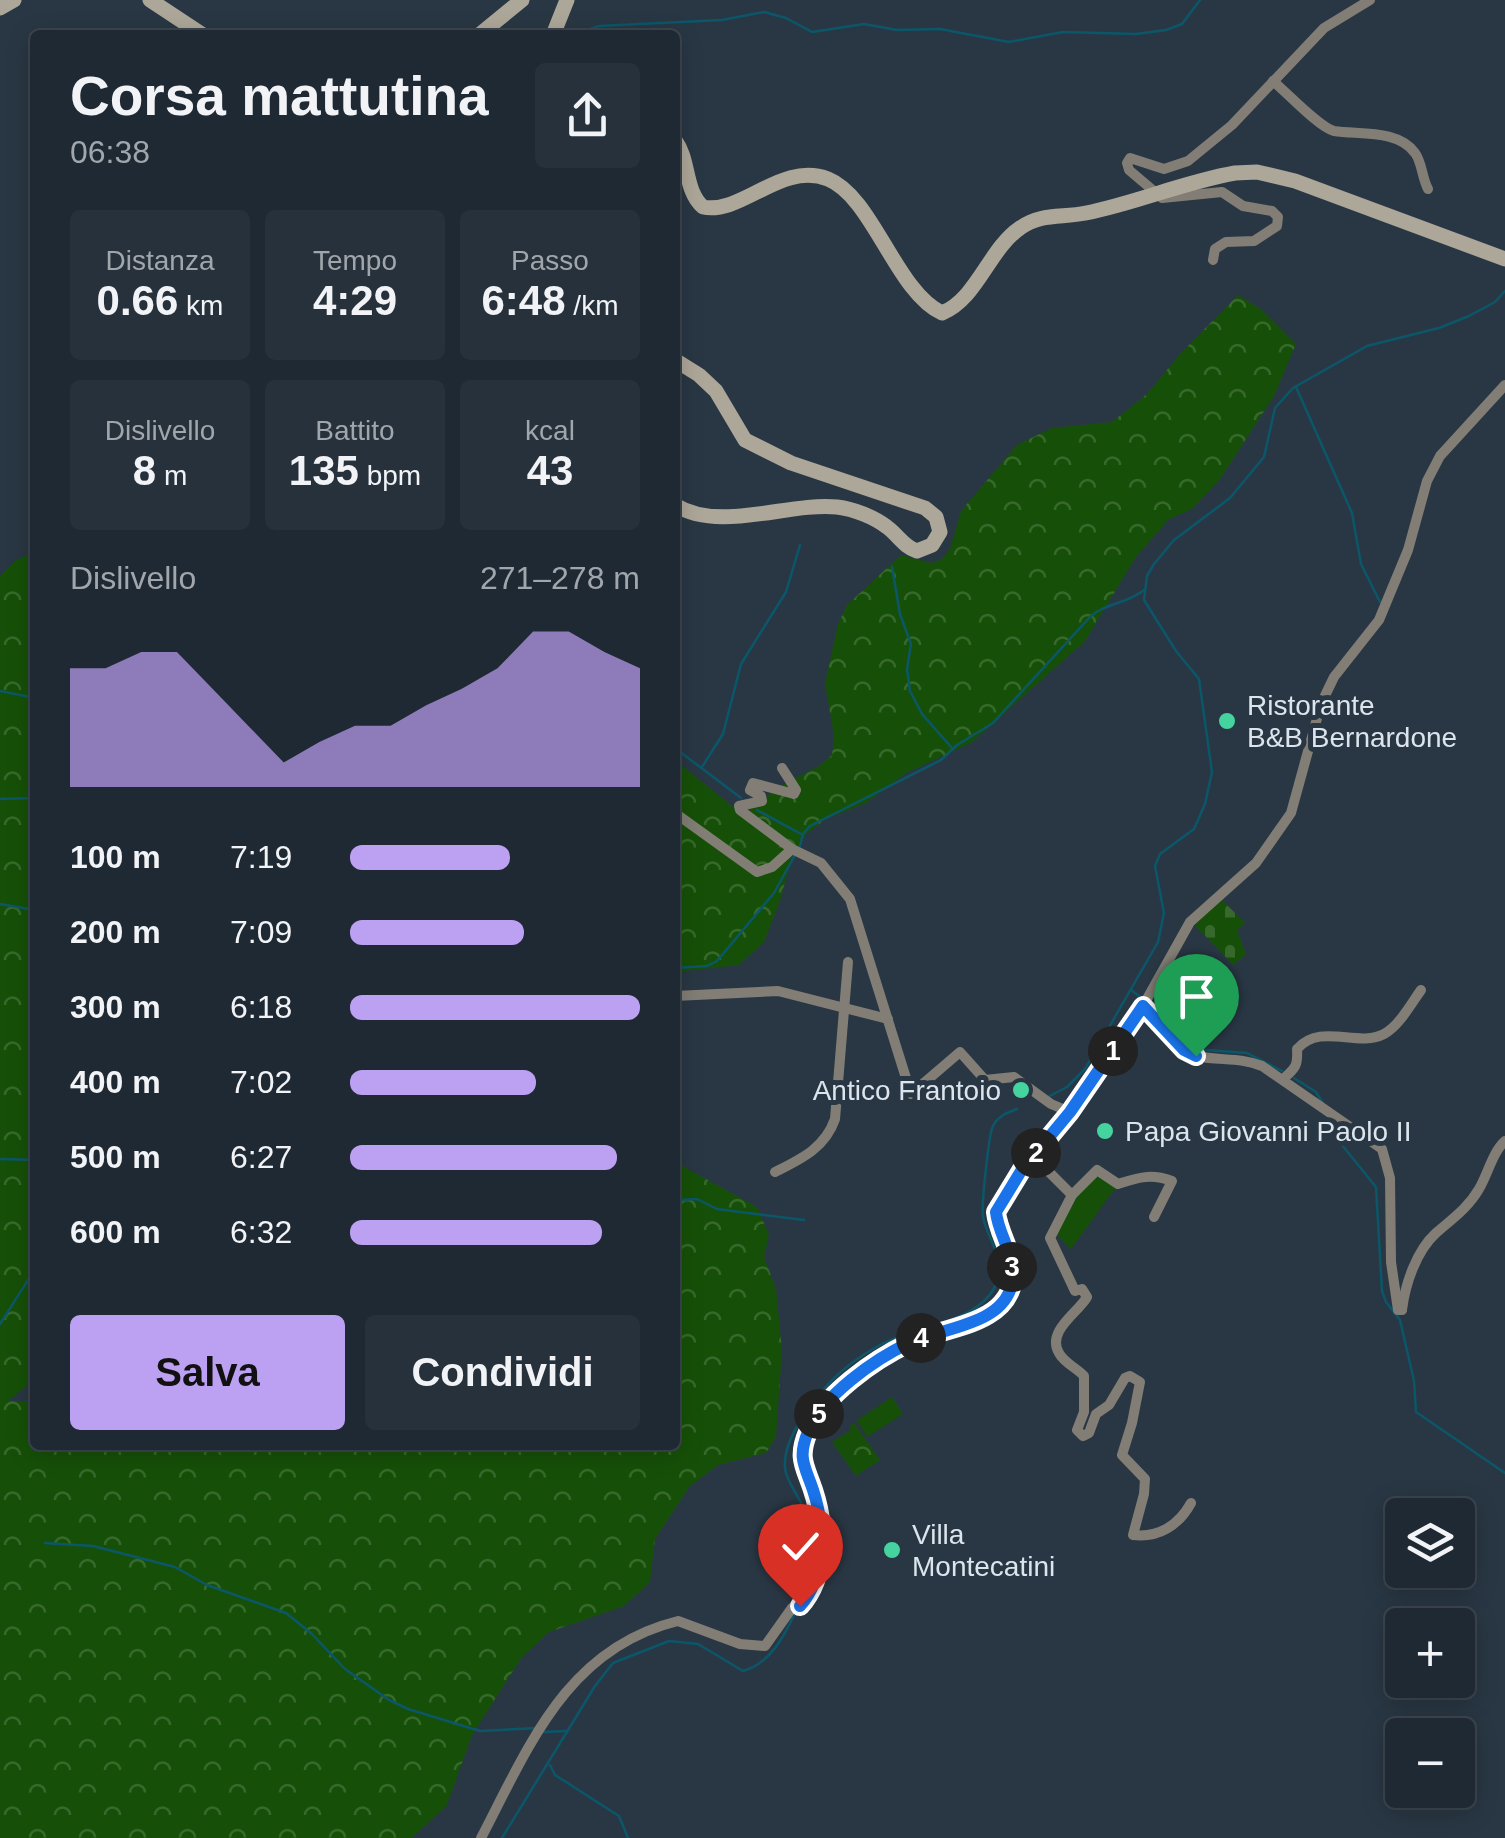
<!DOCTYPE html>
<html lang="it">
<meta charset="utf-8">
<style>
body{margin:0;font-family:Arial,sans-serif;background:#27313b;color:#f1f3f6;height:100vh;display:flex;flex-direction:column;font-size:38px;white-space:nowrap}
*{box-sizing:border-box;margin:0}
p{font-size:32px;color:#a1a6ac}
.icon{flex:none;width:55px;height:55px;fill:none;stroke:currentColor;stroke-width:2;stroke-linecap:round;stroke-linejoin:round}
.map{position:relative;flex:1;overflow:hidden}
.sheet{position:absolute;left:30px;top:30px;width:650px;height:1420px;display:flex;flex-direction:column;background:#1f2933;border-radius:10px;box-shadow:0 5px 25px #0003,0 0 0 2px #3c454e}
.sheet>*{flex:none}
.tools{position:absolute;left:1385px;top:1498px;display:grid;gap:20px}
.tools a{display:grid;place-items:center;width:90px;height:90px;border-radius:10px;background:#1f2933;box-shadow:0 5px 25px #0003,0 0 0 2px #3c454e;font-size:50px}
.pin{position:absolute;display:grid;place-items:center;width:85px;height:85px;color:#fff;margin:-102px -42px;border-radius:50% 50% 50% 0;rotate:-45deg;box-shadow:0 0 10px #0007}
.pin .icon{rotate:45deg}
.km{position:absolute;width:50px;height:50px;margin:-25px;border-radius:50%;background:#222;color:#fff;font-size:28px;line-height:50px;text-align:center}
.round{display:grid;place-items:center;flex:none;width:105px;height:105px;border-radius:10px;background:#27313b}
.summary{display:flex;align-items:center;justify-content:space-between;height:170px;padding:0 40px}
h1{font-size:55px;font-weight:700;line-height:75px}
.stats{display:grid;grid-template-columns:repeat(3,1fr);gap:15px;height:170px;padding:10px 40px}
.stats div{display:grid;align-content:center;border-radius:10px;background:#27313b;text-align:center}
.stats b{font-size:42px;font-weight:700}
.stats small{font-size:28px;font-weight:400}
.stats p{font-size:28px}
.chart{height:280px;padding:20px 40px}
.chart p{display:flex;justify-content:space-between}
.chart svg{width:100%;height:180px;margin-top:10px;fill:#bca0f2;opacity:.7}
.action{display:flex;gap:20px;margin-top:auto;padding:20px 40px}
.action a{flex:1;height:115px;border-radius:10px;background:#bca0f2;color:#111;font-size:40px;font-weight:700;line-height:115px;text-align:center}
.action a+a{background:#27313b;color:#f1f3f6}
ul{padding:0 40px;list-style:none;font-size:32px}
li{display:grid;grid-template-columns:160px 120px 1fr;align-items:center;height:75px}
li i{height:25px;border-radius:12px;background:#bca0f2}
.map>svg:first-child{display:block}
</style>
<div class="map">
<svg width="1505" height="1838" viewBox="0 0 1505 1838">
<defs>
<pattern id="forest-crowns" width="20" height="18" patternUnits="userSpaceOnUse" patternTransform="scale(2.5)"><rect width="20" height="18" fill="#165008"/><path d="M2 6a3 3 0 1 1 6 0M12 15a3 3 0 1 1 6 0" fill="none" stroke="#37692c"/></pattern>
<pattern id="cemetery-stones" width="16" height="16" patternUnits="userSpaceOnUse" patternTransform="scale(2.5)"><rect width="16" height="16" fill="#165008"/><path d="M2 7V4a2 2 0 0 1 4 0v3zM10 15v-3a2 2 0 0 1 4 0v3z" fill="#37692c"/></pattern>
</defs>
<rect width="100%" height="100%" fill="#293744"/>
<g fill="url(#forest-crowns)">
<polygon points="1238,295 1262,310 1296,344 1274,396 1220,479 1192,509 1169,519 1136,557 1085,641 971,743 906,773 866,803 826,819 806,834 792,856 780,901 764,942 739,965 675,972 675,760 743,815 782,785 819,766 832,755 834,736 825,683 838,624 847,605 901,555 931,563 941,560 950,549 961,511 1017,445 1052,428 1112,422 1147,394 1181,353"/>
<polygon points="35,442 35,1379 8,1401 35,1401 35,1445 675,1445 675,1162 757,1207 769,1235 764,1257 776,1289 782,1350 776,1437 766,1453 718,1465 690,1486 655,1539 650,1582 624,1606 549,1632 522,1657 472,1735 447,1805 412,1838 0,1838 0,576 15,561 33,552 31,471"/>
<polygon points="854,1423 880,1460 856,1476 832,1442 851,1430 850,1426"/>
</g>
<polygon fill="url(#cemetery-stones)" points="1221,899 1245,923 1237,930 1246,954 1233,965 1193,923"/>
<g fill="#165008">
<polygon points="1094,1174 1116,1187 1071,1249 1053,1231"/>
<polygon points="892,1397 903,1414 867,1437 857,1420"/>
</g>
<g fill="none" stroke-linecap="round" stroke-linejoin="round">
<g stroke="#0b5769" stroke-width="2.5">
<polyline points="572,35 599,26 722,20 764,12 786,18 812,32 864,24 897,30 940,29 1009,42 1063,32 1136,34 1166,30 1182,24 1200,0"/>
<polyline points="1296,387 1352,513 1361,564 1380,602"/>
<polyline points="892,567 900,614 911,644 907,669 910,691 922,714 952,748"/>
<polyline points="0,691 35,698"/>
<polyline points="675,748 741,798"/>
<polyline points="702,767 723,734 741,664 786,592 800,545"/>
<polyline points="0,799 35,798"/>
<polyline points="757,810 801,834"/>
<path d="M 800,846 L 803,834 L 810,826 L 941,760 L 957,745 L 993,723 L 1090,617 C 1105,603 1127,604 1144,590"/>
<polyline points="0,904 35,910"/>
<polyline points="675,968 707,966 717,961 774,893 795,855"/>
<polyline points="1131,990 1139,996"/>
<polyline points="1152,1006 1205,1050 1247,1053 1282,1071"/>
<polyline points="1294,1078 1316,1092 1324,1105"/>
<polyline points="1046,1098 1067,1087 1085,1069 1158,942 1164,913 1155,866 1160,854 1194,829 1205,804 1212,772 1199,679 1176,651 1144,600 1147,576 1154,564 1174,540 1230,498 1264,457 1275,408 1293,388 1367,346 1439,328 1469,316 1495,302 1505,291"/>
<polyline points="1327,1117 1329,1129 1376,1187 1382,1291 1386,1302 1400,1320 1414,1381 1416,1412 1505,1473"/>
<polyline points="0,1159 35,1160"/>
<polyline points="675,1200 697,1199 717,1209 804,1220"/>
<polyline points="0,1324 35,1269"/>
<polyline points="45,1543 93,1546 175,1567 207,1585 286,1613 312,1634 345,1669 389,1700 408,1709 480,1731 537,1728"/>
<path d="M 800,1598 C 803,1592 809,1585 811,1578 C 815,1563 808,1517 801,1503 C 796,1492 786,1480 785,1468 C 783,1443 802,1418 816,1399 C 832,1377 856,1358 880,1345 C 915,1326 982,1323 997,1282 C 1006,1260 987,1238 983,1217 C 981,1208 989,1132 993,1126 C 998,1116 1007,1113 1017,1109"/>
<polyline points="544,1732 566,1731"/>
<polyline points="550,1765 555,1775 619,1816 628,1838"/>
<path d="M 502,1838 L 595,1686 L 613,1663 L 669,1641 L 698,1644 L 743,1671 C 770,1664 785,1635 796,1611"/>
</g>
<g stroke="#827e76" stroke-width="10">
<path d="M 1273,81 C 1286,92 1320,128 1334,131 C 1359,135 1398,129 1415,153 C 1422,162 1422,178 1428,189"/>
<polyline points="1213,260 1215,249 1226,242 1254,241 1277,226 1278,217 1272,211 1243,206 1222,192 1162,198 1129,170 1127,163 1130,158 1164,169 1188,161 1232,125 1324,28 1370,0"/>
<polyline points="782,768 796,790 794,794 753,783 750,790 761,796 762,801 739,806 740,810 792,849 821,863 850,899 911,1094 960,1052 985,1080 1014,1077 1051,1104 1070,1112"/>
<polyline points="675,813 757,872 772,867 792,849"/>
<polyline points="675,996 778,991 888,1019"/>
<path d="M 1143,1006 C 1158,1022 1175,1050 1197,1056 C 1219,1061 1240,1057 1262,1066 L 1382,1149 L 1390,1178 L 1391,1262 L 1398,1310 L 1402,1310"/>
<path d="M 1283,1079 C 1296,1068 1298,1065 1297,1049 C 1321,1022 1357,1048 1384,1034 C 1399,1026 1411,1004 1421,990"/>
<polyline points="1033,1156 1072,1195"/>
<path d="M 775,1172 C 801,1159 825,1148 835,1119 L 848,962"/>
<path d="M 1154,1217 L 1172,1181 C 1150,1173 1137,1178 1118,1184 L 1097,1170 L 1072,1195 L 1050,1238 L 1075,1291 L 1082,1289 L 1087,1297 C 1078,1313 1046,1331 1059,1353 C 1064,1363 1077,1368 1084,1376 L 1084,1412 L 1077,1430 L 1083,1436 L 1089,1433 L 1096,1414 L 1109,1405 L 1125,1378 L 1130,1376 L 1140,1382 L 1132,1423 L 1122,1455 L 1145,1479 L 1144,1494 L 1133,1535 C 1159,1538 1179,1525 1191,1503"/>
<path d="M 1402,1310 C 1405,1285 1416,1251 1436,1233 C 1452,1219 1468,1208 1479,1189 C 1488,1174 1492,1153 1505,1141"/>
<path d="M 481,1838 C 529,1746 567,1648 678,1621 L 740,1644 L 765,1646 L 792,1608 L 807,1598 L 820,1571 L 818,1511 L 801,1462 L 808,1430 L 839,1392 L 879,1359 L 915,1340 L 974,1322 L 1005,1298 L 1013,1279 L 1013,1269 L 997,1220 L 997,1212 L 1021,1171 L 1070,1112 L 1143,1006 L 1190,922 L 1256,863 L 1291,813 L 1321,704 L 1334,677 L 1379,620 L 1408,550 L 1427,481 L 1440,456 L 1505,385"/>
</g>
<g stroke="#ada799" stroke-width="15">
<polyline points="150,0 203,35"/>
<polyline points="0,8 14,0"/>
<polyline points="479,35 522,0"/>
<polyline points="553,35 567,0"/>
<path d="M 675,140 C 690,161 684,190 703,207 C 742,215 781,161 828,179 C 873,197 896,292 942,313 C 977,299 989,249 1020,228 C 1041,213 1061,218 1086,213 C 1136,203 1184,182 1235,173 L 1257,172 L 1295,181 L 1505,259"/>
<path d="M 675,360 L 699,375 L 716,391 L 745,440 L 791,463 L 925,508 L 936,517 L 940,532 L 932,545 L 917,551 C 904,547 898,535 887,527 C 874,517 854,509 837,507 C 788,502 720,533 675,505"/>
</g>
</g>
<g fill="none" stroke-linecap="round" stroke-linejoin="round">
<g stroke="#fff" stroke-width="20">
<path id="route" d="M 800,1606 C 827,1576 825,1526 813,1490 C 805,1466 797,1458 808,1432 C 822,1396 875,1359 909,1343 C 942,1327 1008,1326 1013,1278 C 1015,1255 998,1234 996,1212 L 1021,1171 L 1070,1112 L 1143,1006 L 1184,1050 L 1196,1056"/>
</g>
<use href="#route" stroke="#1a73e8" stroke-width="12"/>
</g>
<g fill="#45d49f" stroke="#293744" stroke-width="4">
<circle cx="1227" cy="721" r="10"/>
<circle cx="1021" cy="1090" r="10"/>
<circle cx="1105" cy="1131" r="10"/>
<circle cx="892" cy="1550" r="10"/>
</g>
<g text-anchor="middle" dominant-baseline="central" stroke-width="10" stroke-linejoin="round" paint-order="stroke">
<g font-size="28" fill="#dce5ed" stroke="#293744" text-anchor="start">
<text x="1247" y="705">Ristorante<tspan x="1247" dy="32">B&amp;B Bernardone</tspan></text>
<text x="1001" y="1090" text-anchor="end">Antico Frantoio</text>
<text x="1125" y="1131">Papa Giovanni Paolo II</text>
<text x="912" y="1534">Villa<tspan x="912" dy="32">Montecatini</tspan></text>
</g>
</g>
</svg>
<div class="tools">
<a><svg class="icon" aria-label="layers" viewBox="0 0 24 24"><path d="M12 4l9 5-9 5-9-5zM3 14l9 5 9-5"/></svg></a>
<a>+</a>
<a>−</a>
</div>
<div class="pin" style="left:1196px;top:1056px;background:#1e9e55"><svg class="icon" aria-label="arrive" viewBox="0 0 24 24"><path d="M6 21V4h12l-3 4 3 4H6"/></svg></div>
<div class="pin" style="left:800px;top:1606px;background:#d93025"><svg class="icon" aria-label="check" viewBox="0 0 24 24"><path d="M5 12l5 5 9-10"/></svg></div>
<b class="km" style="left:1113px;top:1051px">1</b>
<b class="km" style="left:1036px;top:1153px">2</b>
<b class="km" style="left:1012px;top:1267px">3</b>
<b class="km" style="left:921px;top:1338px">4</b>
<b class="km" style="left:819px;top:1414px">5</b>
<section class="sheet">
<div class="summary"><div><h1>Corsa mattutina</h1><p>06:38</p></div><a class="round"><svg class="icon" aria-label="share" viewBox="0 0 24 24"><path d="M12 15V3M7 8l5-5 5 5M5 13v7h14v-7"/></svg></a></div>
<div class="stats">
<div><p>Distanza</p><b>0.66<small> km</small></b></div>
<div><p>Tempo</p><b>4:29</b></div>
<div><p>Passo</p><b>6:48<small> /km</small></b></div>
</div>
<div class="stats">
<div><p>Dislivello</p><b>8<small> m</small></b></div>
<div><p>Battito</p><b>135<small> bpm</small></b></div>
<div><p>kcal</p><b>43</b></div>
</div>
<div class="chart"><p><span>Dislivello</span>271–278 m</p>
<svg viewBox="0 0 160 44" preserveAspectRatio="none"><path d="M0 44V15L10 15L20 11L30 11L40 20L50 29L60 38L70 33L80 29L90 29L100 24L110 20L120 15L130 6L140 6L150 11L160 15V44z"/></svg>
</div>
<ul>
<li><b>100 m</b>7:19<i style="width:55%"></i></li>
<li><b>200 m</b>7:09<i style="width:60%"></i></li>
<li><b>300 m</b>6:18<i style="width:100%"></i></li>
<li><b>400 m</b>7:02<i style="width:64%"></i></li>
<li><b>500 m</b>6:27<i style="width:92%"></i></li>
<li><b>600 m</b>6:32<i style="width:87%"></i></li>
</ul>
<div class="action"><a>Salva</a><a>Condividi</a></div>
</section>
</div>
